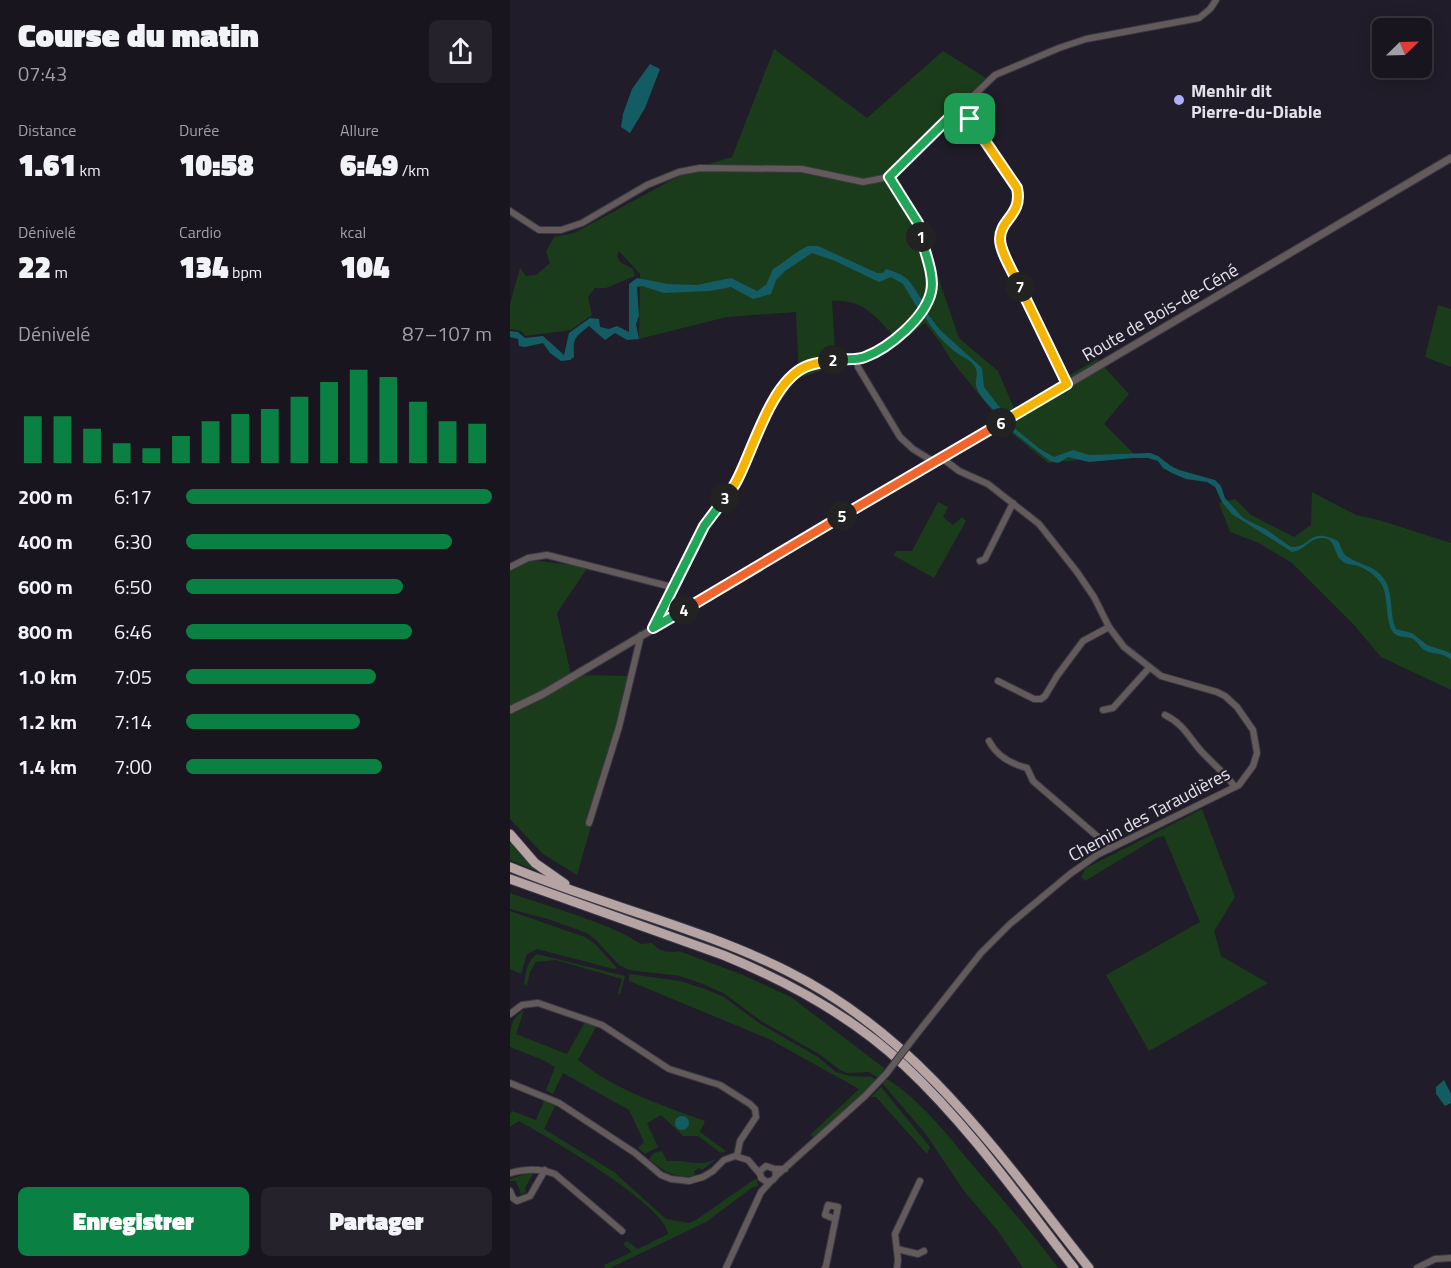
<!DOCTYPE html>
<html lang="fr">
<meta charset="utf-8">
<style>
body{margin:0;font-family:"Titillium Web",sans-serif;background:#25222c;color:#f1f3f6;height:100vh;display:flex;flex-direction:column;font-size:22px;white-space:nowrap}
*{box-sizing:border-box;margin:0}
p{font-size:20px;color:#9f9fa4}
.icon{flex:none;width:33px;height:33px;fill:none;stroke:currentColor;stroke-width:2;stroke-linecap:round;stroke-linejoin:round}
.map{position:relative;flex:1;overflow:hidden}
.details{display:flex;flex-direction:column;background:#18151f;width:510px}
.details>*{flex:none}
.needle{width:39px;rotate:67deg}
.buttons{position:absolute;left:862px;top:18px;display:grid;gap:12px}
.buttons a{display:grid;place-items:center;width:60px;height:60px;border-radius:9px;background:#18151f;box-shadow:0 3px 15px #0003,0 0 0 2px #36343d;font-size:30px}
.pin{position:absolute;display:grid;place-items:center;width:51px;height:51px;color:#fff;margin:-26px;border-radius:12px;box-shadow:0 3px 9px #0006}
.km{position:absolute;width:30px;height:30px;margin:-15px;border-radius:50%;background:#222;color:#fff;font-size:16px;line-height:30px;text-align:center}
.round{display:grid;place-items:center;flex:none;width:63px;height:63px;border-radius:9px;background:#25222c}
.headline{display:flex;align-items:center;justify-content:space-between;height:102px;padding:0 18px}
h1{font-size:33px;font-weight:800;line-height:45px}
.figures{display:grid;grid-template-columns:repeat(3,1fr);gap:9px;height:102px;padding:6px 18px}
.figures div{display:grid;align-content:center}
.figures b{font-size:30px;font-weight:800}
.figures small{font-size:16px;font-weight:400}
.figures p{font-size:16px}
.chart{height:168px;padding:12px 18px}
.chart p{display:flex;justify-content:space-between}
.chart svg{width:100%;height:108px;margin-top:6px;stroke:#0b8043;stroke-width:6}
.primary-button{display:flex;gap:12px;margin-top:auto;padding:12px 18px}
.primary-button a{flex:1;height:69px;border-radius:9px;background:#0b8043;color:#fff;font-size:24px;font-weight:800;line-height:69px;text-align:center}
.primary-button a+a{background:#25222c;color:#f1f3f6}
ul{padding:0 18px;list-style:none;font-size:20px}
li{display:grid;grid-template-columns:96px 72px 1fr;align-items:center;height:45px}
li i{height:15px;border-radius:8px;background:#0b8043}
main{display:flex;flex:1;min-height:0}
.map>svg:first-child{display:block}
</style>
<main>
<section class="details">
<div class="headline"><div><h1>Course du matin</h1><p>07:43</p></div><a class="round"><svg class="icon" aria-label="share" viewBox="0 0 24 24"><path d="M12 15V3M7 8l5-5 5 5M5 13v7h14v-7"/></svg></a></div>
<div class="figures">
<div><p>Distance</p><b>1.61<small> km</small></b></div>
<div><p>Durée</p><b>10:58</b></div>
<div><p>Allure</p><b>6:49<small> /km</small></b></div>
</div>
<div class="figures">
<div><p>Dénivelé</p><b>22<small> m</small></b></div>
<div><p>Cardio</p><b>134<small> bpm</small></b></div>
<div><p>kcal</p><b>104</b></div>
</div>
<div class="chart"><p><span>Dénivelé</span>87–107 m</p>
<svg viewBox="0 0 160 44" preserveAspectRatio="none"><path d="M5 44V25M15 44V25M25 44V30M35 44V36M45 44V38M55 44V33M65 44V27M75 44V24M85 44V22M95 44V17M105 44V11M115 44V6M125 44V9M135 44V19M145 44V27M155 44V28"/></svg>
</div>
<ul>
<li><b>200 m</b>6:17<i style="width:100%"></i></li>
<li><b>400 m</b>6:30<i style="width:87%"></i></li>
<li><b>600 m</b>6:50<i style="width:71%"></i></li>
<li><b>800 m</b>6:46<i style="width:74%"></i></li>
<li><b>1.0 km</b>7:05<i style="width:62%"></i></li>
<li><b>1.2 km</b>7:14<i style="width:57%"></i></li>
<li><b>1.4 km</b>7:00<i style="width:64%"></i></li>
</ul>
<div class="primary-button"><a>Enregistrer</a><a>Partager</a></div>
</section>
<div class="map">
<svg width="941" height="1268" viewBox="0 0 941 1268">
<rect width="100%" height="100%" fill="#201c29"/>
<g fill="#1b3c1a">
<path d="M 264,49 L 357,118 L 433,51 L 476,78 L 381,168 L 388,178 L 417,232 L 426,271 L 449,338 L 488,371 L 504,408 L 587,359 L 619,394 L 594,424 L 624,454 L 538,463 L 498,430 L 441,360 L 430,342 L 415,323 L 390,342 C 366,320 358,299 322,301 L 326,366 L 289,378 L 286,312 L 217,317 L 129,339 L 130,274 L 109,251 L 107,256 L 110,262 L 123,269 L 125,276 L 96,288 L 85,288 L 78,297 L 82,315 L 61,330 L 15,336 L 11,331 L 0,329 L 0,304 L 10,268 L 16,276 L 26,275 L 40,263 L 36,251 L 44,237 L 64,233 L 182,169 L 222,157 Z"/>
<polygon points="928,305 941,309 941,367 915,357"/>
<polygon points="802,492 846,515 869,520 941,543 941,690 871,657 844,625 782,563 749,543 720,532 709,503 725,499 741,515 784,537 801,525"/>
<polygon points="428,502 438,507 433,517 443,525 452,517 456,521 424,578 383,555 387,551 402,551"/>
<polygon points="22,560 78,567 47,613 61,675 124,676 67,875 33,854 0,819 0,569"/>
<polygon points="692,809 725,897 704,931 711,956 758,983 639,1051 596,975 690,922 654,836 646,838 575,881 571,877 576,868"/>
<polygon points="0,838 32,873 0,860"/>
<path d="M 0,893 C 39,907 98,922 131,944 L 142,943 C 150,952 158,953 169,951 L 233,975 L 281,997 L 374,1068 L 369,1079 L 359,1072 L 337,1073 L 330,1070 L 309,1054 L 251,1021 L 215,994 L 193,984 L 170,976 L 119,970 L 109,965 L 87,941 L 77,933 L 38,919 L 0,909 Z"/>
<polygon points="0,911 75,937 85,944 107,968 104,969 27,949 17,954 11,974 0,969"/>
<path d="M 27,954 L 115,976 L 110,995 L 108,993 L 112,979 L 46,960 L 26,962 L 20,972 L 17,985 L 14,984 C 16,972 17,960 27,954 Z"/>
<polygon points="119,974 170,981 195,989 214,997 249,1023 308,1057 326,1072 340,1076 362,1077 367,1081 305,1138 300,1135 349,1089 259,1039 119,981"/>
<path d="M 14,1010 L 6,1034 L 57,1054 L 75,1022 L 86,1027 L 68,1060 C 105,1090 151,1105 195,1121 L 190,1132 L 216,1151 L 211,1153 L 188,1136 L 173,1136 L 151,1115 L 137,1123 L 148,1147 L 135,1154 L 128,1148 L 134,1142 L 119,1110 L 53,1073 L 43,1094 L 36,1090 L 45,1067 L 33,1060 L 0,1047 C 0,1029 0,1019 14,1010 Z"/>
<path d="M 377,1079 C 412,1101 439,1137 465,1168 C 494,1201 523,1233 548,1268 L 513,1268 L 488,1231 L 454,1191 L 415,1133 L 372,1083 Z"/>
<polygon points="371,1087 420,1147 417,1154 366,1097 361,1097"/>
<path d="M 34,1101 L 45,1106 L 34,1129 L 104,1172 L 156,1219 L 179,1223 L 186,1220 L 242,1181 L 247,1179 L 248,1186 L 243,1187 L 196,1222 L 100,1268 L 95,1268 L 94,1265 L 122,1252 L 113,1244 L 117,1241 L 128,1249 L 158,1234 C 156,1205 36,1136 9,1121 L 0,1127 L 0,1114 L 2,1111 L 26,1120 Z"/>
<path d="M 152,1151 L 157,1161 C 177,1159 187,1168 206,1159 L 192,1170 L 190,1168 L 184,1171 L 185,1176 C 165,1179 153,1171 139,1159 L 144,1153 Z"/>
<polygon points="19,1173 28,1174 23,1174 15,1188 16,1192 7,1196 11,1194 6,1181 0,1181 0,1179"/>
</g>
<g fill="#145c64">
<polygon points="140,64 150,69 135,108 120,133 111,127 113,114 122,89"/>
<path d="M 298,246 L 308,246 L 367,273 L 373,273 L 376,269 C 402,277 398,281 413,301 L 408,309 L 393,284 L 381,277 L 369,282 L 323,260 L 302,253 L 275,271 L 266,280 L 261,294 L 243,299 L 221,287 L 200,291 L 154,293 L 132,286 L 127,287 L 129,316 L 126,324 L 129,339 L 117,340 L 105,333 L 95,340 L 79,326 C 64,338 63,338 64,357 L 60,360 L 51,361 L 40,353 L 33,343 L 15,347 L 9,346 L 8,339 L 0,337 L 0,331 L 8,332 L 15,338 L 33,336 L 54,355 L 59,333 L 80,318 L 89,319 L 90,327 L 99,329 L 107,326 L 119,332 L 119,284 L 127,278 L 158,284 L 187,285 L 221,278 L 247,291 L 256,285 L 263,269 C 277,261 283,253 298,246 Z"/>
<path d="M 417,313 L 430,330 L 472,368 L 474,387 L 494,413 L 490,416 C 482,408 469,397 466,386 C 465,379 469,374 465,367 C 460,358 450,357 443,350 C 432,341 422,329 415,317 Z"/>
<path d="M 503,427 L 530,449 L 544,457 L 563,450 L 579,455 L 640,453 L 648,456 L 661,466 L 669,470 L 705,480 L 711,486 L 715,498 L 733,518 L 757,530 L 781,547 C 802,548 798,526 828,541 C 831,546 832,554 838,557 C 850,565 866,566 874,579 C 884,593 879,614 886,629 L 902,633 L 917,645 L 938,652 L 941,654 L 941,660 C 933,652 925,655 916,651 C 910,648 908,642 903,639 C 897,636 890,638 885,634 C 876,628 878,601 874,590 C 871,579 859,570 848,566 C 842,564 835,565 831,560 C 823,553 826,533 806,539 C 797,542 794,550 782,552 L 722,514 L 712,502 L 705,487 L 697,482 L 676,479 L 662,473 L 653,468 L 648,461 L 638,458 L 623,458 L 579,462 L 558,457 L 548,463 L 540,461 L 499,429 Z"/>
<polygon points="934,1080 941,1094 941,1103 935,1106 926,1094 926,1087"/>
<circle cx="172" cy="1123" r="7"/>
</g>
<g fill="none" stroke-linecap="round" stroke-linejoin="round">
<g stroke="#3b3844" stroke-width="8">
<g id="minor">
<path d="M 450,107 L 460,119 L 507,188 C 513,214 487,222 491,247 L 557,384"/>
<polyline points="0,211 29,230 51,230 72,223 137,185 169,172 190,168 292,169 353,182 379,177 485,75 549,48 576,39 689,18 700,9 706,0"/>
<polyline points="346,359 348,367 390,437 403,449 424,462"/>
<polyline points="470,561 475,559 503,503"/>
<polyline points="0,567 18,558 37,555 162,587"/>
<polyline points="143,628 194,526 226,483 249,426 282,377 295,367 334,358 346,359 376,347 391,335 413,310 421,293 421,284 408,223 379,177"/>
<polyline points="488,681 524,699 531,699 535,696 547,676 573,641 599,627"/>
<polyline points="593,710 603,708 639,668"/>
<path d="M 655,715 C 674,724 679,738 692,752 C 703,764 716,774 725,787"/>
<path d="M 479,741 C 486,755 501,764 517,768 L 523,781 L 595,843 L 599,849"/>
<polyline points="79,823 109,727 131,635"/>
<polyline points="0,1014 12,1005 28,1003 92,1025 159,1069 210,1085 240,1104 245,1109 246,1117 230,1141 227,1156"/>
<polyline points="406,1035 471,953 500,924 560,874 587,855 729,785 743,766 747,753 743,730 727,707 715,696 707,692 651,676 614,647 599,627 584,597 567,572 529,524 478,484 449,471 432,458"/>
<polyline points="0,1083 49,1103 125,1153 151,1175 161,1179 179,1181 193,1177 203,1171 214,1160 225,1156 238,1160 250,1174"/>
<polyline points="265,1169 266,1176 263,1180 257,1182 251,1178 250,1171 256,1166 265,1169 275,1169"/>
<path d="M 0,1173 C 16,1169 29,1168 45,1174 L 112,1231"/>
<polyline points="266,1176 355,1096 376,1074"/>
<polyline points="0,1191 3,1198 7,1201 20,1196 35,1170"/>
<polyline points="387,1249 408,1254 414,1251"/>
<polyline points="216,1268 251,1192 261,1181"/>
<polyline points="315,1268 316,1266 328,1207 318,1205 315,1215 325,1219"/>
<polyline points="387,1268 388,1260 385,1234 410,1181"/>
<polyline points="907,1268 925,1259 941,1258"/>
</g>
</g>
<g stroke="#3b3844" stroke-width="9">
<polyline id="tertiary" points="0,710 33,694 941,158"/>
</g>
<g stroke="#3b3844" stroke-width="11">
<g id="trunk">
<polyline points="0,834 25,863 55,884"/>
<path d="M 0,867 C 91,905 189,927 277,971 C 410,1037 489,1155 579,1268"/>
<path d="M 0,879 L 213,955 C 279,982 342,1016 395,1066 C 459,1126 510,1199 564,1268"/>
</g>
</g>
<use href="#minor" stroke="#635b5b" stroke-width="6"/>
<use href="#tertiary" stroke="#635b5b" stroke-width="7"/>
<use href="#trunk" stroke="#b6a3a3" stroke-width="9"/>
<g stroke="#3b3844" stroke-width="8" stroke-linecap="butt">
<polyline id="minor-bridge" points="376,1074 406,1035"/>
</g>
<use href="#minor-bridge" stroke="#635b5b" stroke-width="6"/>
</g>
<g fill="none" stroke-linecap="round" stroke-linejoin="round">
<g stroke="#fff" stroke-width="12">
<polyline id="split-1" points="411,237 408,223 379,177 450,107 460,119"/>
</g>
<g stroke="#fff" stroke-width="12">
<path id="split-2" d="M 323,360 C 334,358 345,361 355,357 C 379,348 415,318 421,292 C 425,276 415,253 411,237"/>
</g>
<g stroke="#fff" stroke-width="12">
<path id="split-3" d="M 215,498 C 218,493 223,488 226,482 C 243,451 260,383 295,367 C 304,363 314,362 323,360"/>
</g>
<g stroke="#fff" stroke-width="12">
<polyline id="split-4" points="174,610 143,628 194,526 215,498"/>
</g>
<g stroke="#fff" stroke-width="12">
<polyline id="split-5" points="174,610 332,516"/>
</g>
<g stroke="#fff" stroke-width="12">
<polyline id="split-6" points="332,516 491,423"/>
</g>
<g stroke="#fff" stroke-width="12">
<polyline id="split-7" points="491,423 557,384 510,287"/>
</g>
<g stroke="#fff" stroke-width="12">
<path id="split-8" d="M 460,119 L 507,188 C 513,215 490,219 490,239 C 490,252 504,274 510,287"/>
</g>
<use href="#split-1" stroke="#22a559" stroke-width="8"/>
<use href="#split-2" stroke="#22a559" stroke-width="8"/>
<use href="#split-3" stroke="#f5b400" stroke-width="8"/>
<use href="#split-4" stroke="#22a559" stroke-width="8"/>
<use href="#split-5" stroke="#f0652b" stroke-width="8"/>
<use href="#split-6" stroke="#f0652b" stroke-width="8"/>
<use href="#split-7" stroke="#f5b400" stroke-width="8"/>
<use href="#split-8" stroke="#f5b400" stroke-width="8"/>
</g>
<circle fill="#acaffb" stroke="#201c29" stroke-width="2" cx="669" cy="100" r="6"/>
<g text-anchor="middle" dominant-baseline="central" stroke-width="4.5" stroke-linejoin="round" paint-order="stroke">
<g font-size="18" font-weight="bold" fill="#e3e1ea" stroke="#201c29" text-anchor="start">
<text x="681" y="90">Menhir dit<tspan x="681" dy="21">Pierre-du-Diable</tspan></text>
</g>
<g font-size="18" fill="#e3e1ea" stroke="#201c29">
<text transform="translate(650 312) rotate(-30)">Route de Bois-de-Céné</text>
<text transform="translate(639 814) rotate(-28)">Chemin des Taraudières</text>
</g>
</g>
</svg>
<div class="buttons">
<a><svg class="needle" viewBox="-14 -14 28 28"><path d="M0-13l5 13h-10z" fill="#e53935"/><path d="M0 13l5-13h-10z" fill="#9f9fa4"/></svg></a>
</div>
<div class="pin" style="left:460px;top:119px;background:#1e9e55"><svg class="icon" aria-label="arrive" viewBox="0 0 24 24"><path d="M6 21V4h12l-3 4 3 4H6"/></svg></div>
<b class="km" style="left:411px;top:237px">1</b>
<b class="km" style="left:323px;top:360px">2</b>
<b class="km" style="left:215px;top:498px">3</b>
<b class="km" style="left:174px;top:610px">4</b>
<b class="km" style="left:332px;top:516px">5</b>
<b class="km" style="left:491px;top:423px">6</b>
<b class="km" style="left:510px;top:287px">7</b>
</div>
</main>
